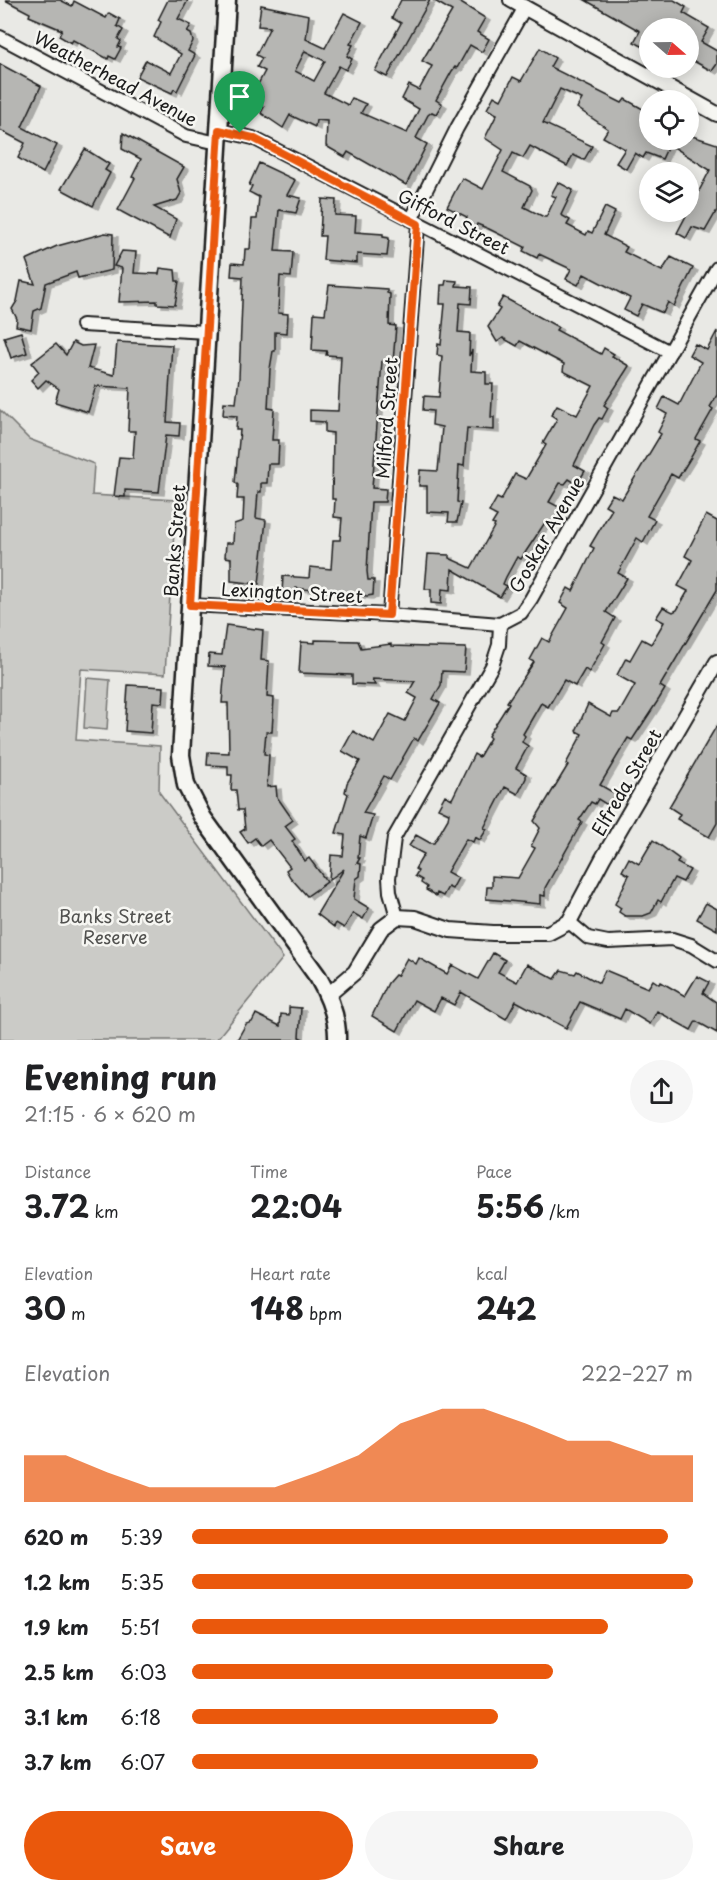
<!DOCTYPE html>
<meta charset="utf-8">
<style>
body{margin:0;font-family:"Playpen Sans",sans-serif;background:#f6f6f6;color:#202124;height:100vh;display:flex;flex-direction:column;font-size:22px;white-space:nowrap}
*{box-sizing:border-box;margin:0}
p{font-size:20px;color:#757577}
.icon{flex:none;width:33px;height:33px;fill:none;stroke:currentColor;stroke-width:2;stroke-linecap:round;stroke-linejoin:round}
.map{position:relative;height:1040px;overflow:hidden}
.drawer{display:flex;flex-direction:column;background:#fff;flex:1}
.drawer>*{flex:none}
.needle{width:39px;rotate:110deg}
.buttons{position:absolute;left:639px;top:18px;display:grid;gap:12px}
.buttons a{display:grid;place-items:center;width:60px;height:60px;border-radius:50%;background:#fff;box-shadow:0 3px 15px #0003;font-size:30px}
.pin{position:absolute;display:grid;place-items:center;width:51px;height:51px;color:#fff;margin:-62px -26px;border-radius:50% 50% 50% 0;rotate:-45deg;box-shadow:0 0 6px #0007}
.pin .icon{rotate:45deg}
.round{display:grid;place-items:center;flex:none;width:63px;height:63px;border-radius:32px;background:#f6f6f6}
.headline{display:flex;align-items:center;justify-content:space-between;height:102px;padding:0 24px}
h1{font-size:33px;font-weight:700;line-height:45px}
.stats{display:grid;grid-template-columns:repeat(3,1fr);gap:9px;height:102px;padding:6px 24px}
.stats div{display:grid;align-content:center}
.stats b{font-size:30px;font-weight:700}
.stats small{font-size:16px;font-weight:400}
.stats p{font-size:16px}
.chart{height:168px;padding:12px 24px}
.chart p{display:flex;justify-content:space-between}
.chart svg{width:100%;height:108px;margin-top:6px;fill:#ea580c;opacity:.7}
.cta{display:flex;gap:12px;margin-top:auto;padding:12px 24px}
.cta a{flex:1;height:69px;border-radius:36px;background:#ea580c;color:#fff;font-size:24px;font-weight:700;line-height:69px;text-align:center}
.cta a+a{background:#f6f6f6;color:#202124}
ul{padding:0 24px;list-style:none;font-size:20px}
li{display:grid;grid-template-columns:96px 72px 1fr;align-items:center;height:45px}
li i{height:15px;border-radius:8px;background:#ea580c}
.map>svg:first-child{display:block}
</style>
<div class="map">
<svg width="717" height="1040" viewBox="0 0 717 1040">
<defs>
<filter id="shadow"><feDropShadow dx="5" dy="3" stdDeviation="0" flood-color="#0004"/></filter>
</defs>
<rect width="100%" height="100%" fill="#e9e9e5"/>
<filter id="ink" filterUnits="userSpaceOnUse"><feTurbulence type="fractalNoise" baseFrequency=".0167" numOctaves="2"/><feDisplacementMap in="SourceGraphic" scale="12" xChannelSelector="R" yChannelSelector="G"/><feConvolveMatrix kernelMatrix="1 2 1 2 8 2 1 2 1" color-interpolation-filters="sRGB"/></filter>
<g filter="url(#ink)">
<g fill="#cbcbc7" stroke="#747472" stroke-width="1.5">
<polygon points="0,410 29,439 94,464 92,495 176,500 165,674 81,669 76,740 160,746 159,792 283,958 216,1040 0,1040"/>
<polygon points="87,678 110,680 107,730 84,728"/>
</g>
<g fill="#b6b6b3" stroke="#1c1c1c" stroke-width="1.5" fill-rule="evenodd" filter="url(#shadow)">
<polygon points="5,0 60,0 72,6 74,1 106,18 109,13 120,19 117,26 123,30 118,39 121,41 118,47 121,48 115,59 109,56 108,59 73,40 71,43 59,36 62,30 29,16 30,13"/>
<polygon points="168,0 188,0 178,19 191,25 187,32 191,34 193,41 188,51 195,55 177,91 174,89 172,93 137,77 146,60 171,73 181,54 154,37 161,22 158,20"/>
<polygon points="401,0 430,0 387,77 375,71 401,23 392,18"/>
<path d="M 433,0 L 456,0 L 485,18 L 477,32 L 489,39 L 482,52 L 470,45 L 457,68 L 455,67 L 452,71 L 436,100 L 442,104 L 436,114 L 432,112 L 428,115 L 416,138 L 427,144 L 406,185 L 348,152 L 345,157 L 326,146 L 327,121 L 316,120 L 315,127 L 290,115 L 283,128 L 261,113 L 264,107 L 258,104 L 261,97 L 255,94 L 255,90 L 265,71 L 257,67 L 262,58 L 256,55 L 270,27 L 258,26 L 261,5 L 309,15 L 306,39 L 325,48 L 344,13 L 362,22 L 350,44 L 353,45 L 347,56 L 352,59 L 346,70 L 339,66 L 324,93 L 348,105 L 352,98 L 366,104 L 361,113 L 407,133 L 419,109 L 402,99 L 409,85 L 419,90 L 432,66 L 422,61 L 452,11 ZM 305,51 L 325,61 L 314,81 L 295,71 Z"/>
<polygon points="585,0 674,0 686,7 683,13 709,28 701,42 717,51 717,64 712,71 688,58 688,28 650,28 650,50 634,42 640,31"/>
<polygon points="540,48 555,58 550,67 622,103 625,99 650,113 650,140 688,140 689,135 717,144 717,210 705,231 692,227 686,238 677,233 710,170 669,144 662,159 646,153 643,158 635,153 626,169 616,163 625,149 603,137 608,129 577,108 582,99 560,89 543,123 592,146 584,160 573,155 567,166 530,146 523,158 513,153 503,172 530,186 532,190 524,207 544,217 546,217 556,197 551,195 558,182 573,190 561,215 570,220 567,225 586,235 588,231 592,233 605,207 615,212 604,235 627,247 624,252 662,271 671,257 693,268 674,306 668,302 663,313 642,304 636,316 624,310 630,298 584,274 578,285 566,279 571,269 539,254 537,258 523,251 525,247 489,229 477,224 473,233 462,227 467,217 447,207 462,178 483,189 503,150 485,138 497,114 487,109 494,96 501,100 513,77 521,81"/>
<polygon points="0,64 41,86 22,127 57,145 43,173 18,158 25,143 0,130"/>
<polygon points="123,133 184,167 177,179 181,193 177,200 154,207 176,219 170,238 118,210 135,178 132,177 141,159 122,149"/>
<polygon points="85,149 109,164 105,170 110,173 93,206 61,189"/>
<polygon points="259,163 295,180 287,195 301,198 296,213 279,210 275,251 293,252 291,277 280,276 278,313 288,314 287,333 275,332 275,351 273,351 270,369 268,408 274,409 272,440 279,440 278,464 268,464 267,483 261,483 261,492 258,492 256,518 266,520 259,584 231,581 231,558 225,557 226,543 233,543 234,524 243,521 244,499 237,499 238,485 235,482 240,430 236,430 237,416 223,415 224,402 236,403 239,378 243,277 231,276 232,263 244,264 245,249 250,249 252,219 257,219 259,197 249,192 252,186 249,185"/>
<polygon points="322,199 336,200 335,215 356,216 355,232 383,234 383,237 389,238 387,256 357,254 357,263 323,260 325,236 320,236"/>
<polygon points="105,233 113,234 112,270 78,278 76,272 46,283 41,308 34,311 31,329 16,326 17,319 12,309 17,301 21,281 35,284 26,260 57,246"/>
<polygon points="122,251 136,252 134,273 159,274 160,268 175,270 176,281 179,281 175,305 157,304 157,301 119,302 122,268 114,266"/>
<polygon points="446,280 457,281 456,286 472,287 471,304 460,303 458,332 470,333 469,356 472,350 471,371 486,372 486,384 493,384 491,417 494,417 494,430 467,428 464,466 459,465 457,502 461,503 457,522 448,522 449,513 427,512 427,486 419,486 420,470 438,471 442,427 432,425 433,411 423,410 424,396 439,397 442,356 437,355 438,344 441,345 445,304 440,304 441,285 445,285"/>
<polygon points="329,285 387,289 387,293 390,294 389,325 396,326 393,362 382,361 372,488 386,489 385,502 371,502 367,571 368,580 374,580 373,595 367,596 296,588 296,593 282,593 283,576 309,578 310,567 331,569 333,540 340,540 342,518 334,517 335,499 332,499 333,433 325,432 325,422 310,421 310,410 338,411 341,356 326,355 327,351 312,350 314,313 325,314"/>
<polygon points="503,297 558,327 556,330 601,354 604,348 614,354 612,356 629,366 604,405 608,408 602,419 599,418 594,425 574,465 585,471 577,484 569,479 565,484 560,483 549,502 561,508 552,524 546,521 521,559 517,557 506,577 503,584 507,586 500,597 452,569 451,590 442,589 441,604 431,603 431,589 425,589 428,554 449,555 449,558 471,568 495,525 492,524 497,516 489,512 497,498 501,500 515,474 526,479 546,445 543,443 557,419 551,415 557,405 577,415 593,386 563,371 564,364 520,341 517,346 503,338 497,342 488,327 500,309 497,307"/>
<polygon points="717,331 717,395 710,407 713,409 696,439 700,441 691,457 678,478 671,474 647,516 655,520 643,542 637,538 618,573 627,578 606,612 615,618 602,642 605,644 589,672 585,669 575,686 564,680 548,707 541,703 523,734 525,736 522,742 528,746 516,768 526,774 526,778 518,794 505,787 484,828 487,829 480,840 475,837 473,842 466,839 447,872 458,878 452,889 448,887 443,896 437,893 436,896 426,890 427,887 421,883 422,880 415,876 418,871 415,869 424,854 409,846 416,835 430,843 434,843 448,819 449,813 438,808 445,795 452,799 474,754 479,757 490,738 488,736 509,703 507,702 534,662 530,660 542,638 549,642 568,608 560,603 568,588 573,591 594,548 590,546 612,509 605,505 612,494 622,499 661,434 658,432 667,414 658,409 664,397 679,405 701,362 689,355 695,344 707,350"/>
<polygon points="21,332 27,353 11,358 4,337"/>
<polygon points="73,342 81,346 94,345 88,368 114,375 117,342 172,345 167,422 180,423 179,436 166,435 159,492 125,490 125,497 114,496 119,457 133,458 135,431 128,431 130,388 96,386 88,412 55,402 59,389 46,380 38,388 31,380 39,372 32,363 56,344 66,355"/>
<polygon points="706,515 717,521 717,590 660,686 665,689 659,699 632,740 628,738 600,785 616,794 609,806 598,799 595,804 591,802 579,820 582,822 545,888 545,896 540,895 540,904 486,899 487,887 492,887 492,876 518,878 535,848 531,846 540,828 534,821 568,765 566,764 582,734 576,731 588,704 611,717 613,713 619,713 635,685 617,675 626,658 630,660 642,639 651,644 664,622 656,618 663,607 673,612 677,610 688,591 678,586 692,560 685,556"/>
<polygon points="226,625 263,630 261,660 269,661 267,697 274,698 272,732 266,732 264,754 269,755 267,787 276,786 277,797 293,820 285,826 295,839 292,841 305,861 309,858 327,882 307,896 290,877 286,870 290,867 269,840 261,846 255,838 248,843 240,832 245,829 243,810 238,810 236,790 231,790 232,775 228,775 228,766 207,765 208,752 229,753 228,703 222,703 225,667 208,666 209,654 222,655"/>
<polygon points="315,640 358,641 361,648 391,644 391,646 466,648 464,672 442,671 441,685 433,699 440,703 418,741 414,738 390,780 384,776 363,813 373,815 366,838 360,836 358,858 360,858 357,863 361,864 360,876 356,879 354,899 369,908 363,919 353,913 344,928 336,923 334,927 317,914 344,869 329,880 331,855 343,856 345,835 336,833 348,794 345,792 347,783 360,761 342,751 353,731 374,743 390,714 405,721 417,698 408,693 415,681 372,679 375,685 352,684 352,675 299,673 301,642 315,643"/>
<polygon points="128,685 164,687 163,703 153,702 151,733 125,731"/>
<polygon points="717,725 717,823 709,837 677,819 680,814 669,807"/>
<polygon points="653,840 679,859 677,863 690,870 683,882 674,878 661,902 658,900 651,913 643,916 625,916 619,912 621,908 615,904 629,875 622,871 629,858 639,864"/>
<polygon points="706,903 717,909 717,930 697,919"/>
<polygon points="493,953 505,960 498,972 517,982 527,964 555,979 561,970 575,974 577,971 599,983 605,970 648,988 653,980 659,984 661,982 685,996 697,976 709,982 703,993 717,1003 717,1033 696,1021 691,1030 657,1011 650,1024 625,1009 620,1019 580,1002 566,1028 516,1001 506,1019 461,992 454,1005 441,998 434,1011 414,1000 397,1031 372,1016 388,983 395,975 397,976 407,958 416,964 419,958 447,974 452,965 478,979"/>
<polygon points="289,1007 301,1008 299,1037 305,1040 237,1040 246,1024 252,1022 256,1014 280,1026 281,1014 289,1015"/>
</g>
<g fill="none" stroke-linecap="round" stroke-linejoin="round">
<g stroke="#1c1c1c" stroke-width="16">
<g id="minor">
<polyline points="0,37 186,136 218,143"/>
<polyline points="219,130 253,138 670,352"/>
<polyline points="411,220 457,128 525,7"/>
<polyline points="82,325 207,332"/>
<polyline points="190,605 389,615 500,624"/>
<polyline points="389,615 418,224"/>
<polyline points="397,917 390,892 389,878 394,838 492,666 499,645 500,624 521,613 531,599 717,268"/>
<polyline points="569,922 588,938 608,942 672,939 691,945 717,961"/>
</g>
</g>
<g stroke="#1c1c1c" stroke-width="18">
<g id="tertiary">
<polyline points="511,0 717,114"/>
<polyline points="328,995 355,972 381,929 397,917 415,918 450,930 493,933 548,933 569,922 603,858 717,662"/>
</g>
</g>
<g stroke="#1c1c1c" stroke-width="21">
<path id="secondary" d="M 227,0 L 181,755 L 186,785 L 203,818 L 318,977 C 329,996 338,1017 337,1040"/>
</g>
<use href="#minor" stroke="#f6f6f2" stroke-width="12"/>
<use href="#tertiary" stroke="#f6f6f2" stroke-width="14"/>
<use href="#secondary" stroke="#f6f6f2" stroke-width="16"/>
</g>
</g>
<g fill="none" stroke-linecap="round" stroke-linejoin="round" filter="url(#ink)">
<g stroke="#fff" stroke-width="12">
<polygon id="route" points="219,130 253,138 418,224 389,615 190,605"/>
</g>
<use href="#route" stroke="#ea580c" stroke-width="8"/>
</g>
<g text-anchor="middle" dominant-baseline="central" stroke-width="5" stroke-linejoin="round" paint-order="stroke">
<g font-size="18" fill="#1c1c1c" stroke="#f6f6f2">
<text transform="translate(116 78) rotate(28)">Weatherhead Avenue</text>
<text transform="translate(454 221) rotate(27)">Gifford Street</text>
<text transform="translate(386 418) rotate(-86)">Milford Street</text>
<text transform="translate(546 534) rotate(-60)">Goskar Avenue</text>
<text transform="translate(174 541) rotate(-86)">Banks Street</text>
<text transform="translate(292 592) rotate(3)">Lexington Street</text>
<text transform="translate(626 782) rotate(-60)">Elfreda Street</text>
</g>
<g font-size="18" fill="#51514f" stroke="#f6f6f2">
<text x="115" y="915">Banks Street<tspan x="115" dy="21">Reserve</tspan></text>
</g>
</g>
</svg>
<div class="buttons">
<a><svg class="needle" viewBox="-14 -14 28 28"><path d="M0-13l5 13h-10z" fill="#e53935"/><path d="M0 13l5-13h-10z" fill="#757577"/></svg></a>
<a><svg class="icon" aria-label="locate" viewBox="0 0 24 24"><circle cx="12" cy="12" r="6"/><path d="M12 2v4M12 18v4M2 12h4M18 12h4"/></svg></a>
<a><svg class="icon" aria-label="layers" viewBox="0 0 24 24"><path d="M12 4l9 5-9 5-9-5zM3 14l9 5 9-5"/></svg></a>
</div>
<div class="pin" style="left:240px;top:133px;background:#1e9e55"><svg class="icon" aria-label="arrive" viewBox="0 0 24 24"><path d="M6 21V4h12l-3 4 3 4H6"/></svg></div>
</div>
<section class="drawer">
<div class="headline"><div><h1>Evening run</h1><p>21:15 · 6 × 620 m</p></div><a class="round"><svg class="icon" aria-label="share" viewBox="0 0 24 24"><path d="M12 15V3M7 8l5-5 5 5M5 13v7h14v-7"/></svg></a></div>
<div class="stats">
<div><p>Distance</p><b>3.72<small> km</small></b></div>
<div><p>Time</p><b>22:04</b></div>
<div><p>Pace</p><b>5:56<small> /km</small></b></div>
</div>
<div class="stats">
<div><p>Elevation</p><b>30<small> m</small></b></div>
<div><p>Heart rate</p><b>148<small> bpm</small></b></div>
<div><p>kcal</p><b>242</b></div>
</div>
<div class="chart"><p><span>Elevation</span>222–227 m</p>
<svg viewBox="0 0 160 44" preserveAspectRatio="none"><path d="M0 44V25L10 25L20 32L30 38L40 38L50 38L60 38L70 32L80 25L90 12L100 6L110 6L120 12L130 19L140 19L150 25L160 25V44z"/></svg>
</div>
<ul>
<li><b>620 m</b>5:39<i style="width:95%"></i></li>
<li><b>1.2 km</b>5:35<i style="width:100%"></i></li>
<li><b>1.9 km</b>5:51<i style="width:83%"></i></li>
<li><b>2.5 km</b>6:03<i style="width:72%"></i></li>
<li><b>3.1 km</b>6:18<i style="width:61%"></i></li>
<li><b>3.7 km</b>6:07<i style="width:69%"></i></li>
</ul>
<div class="cta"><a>Save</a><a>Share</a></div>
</section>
